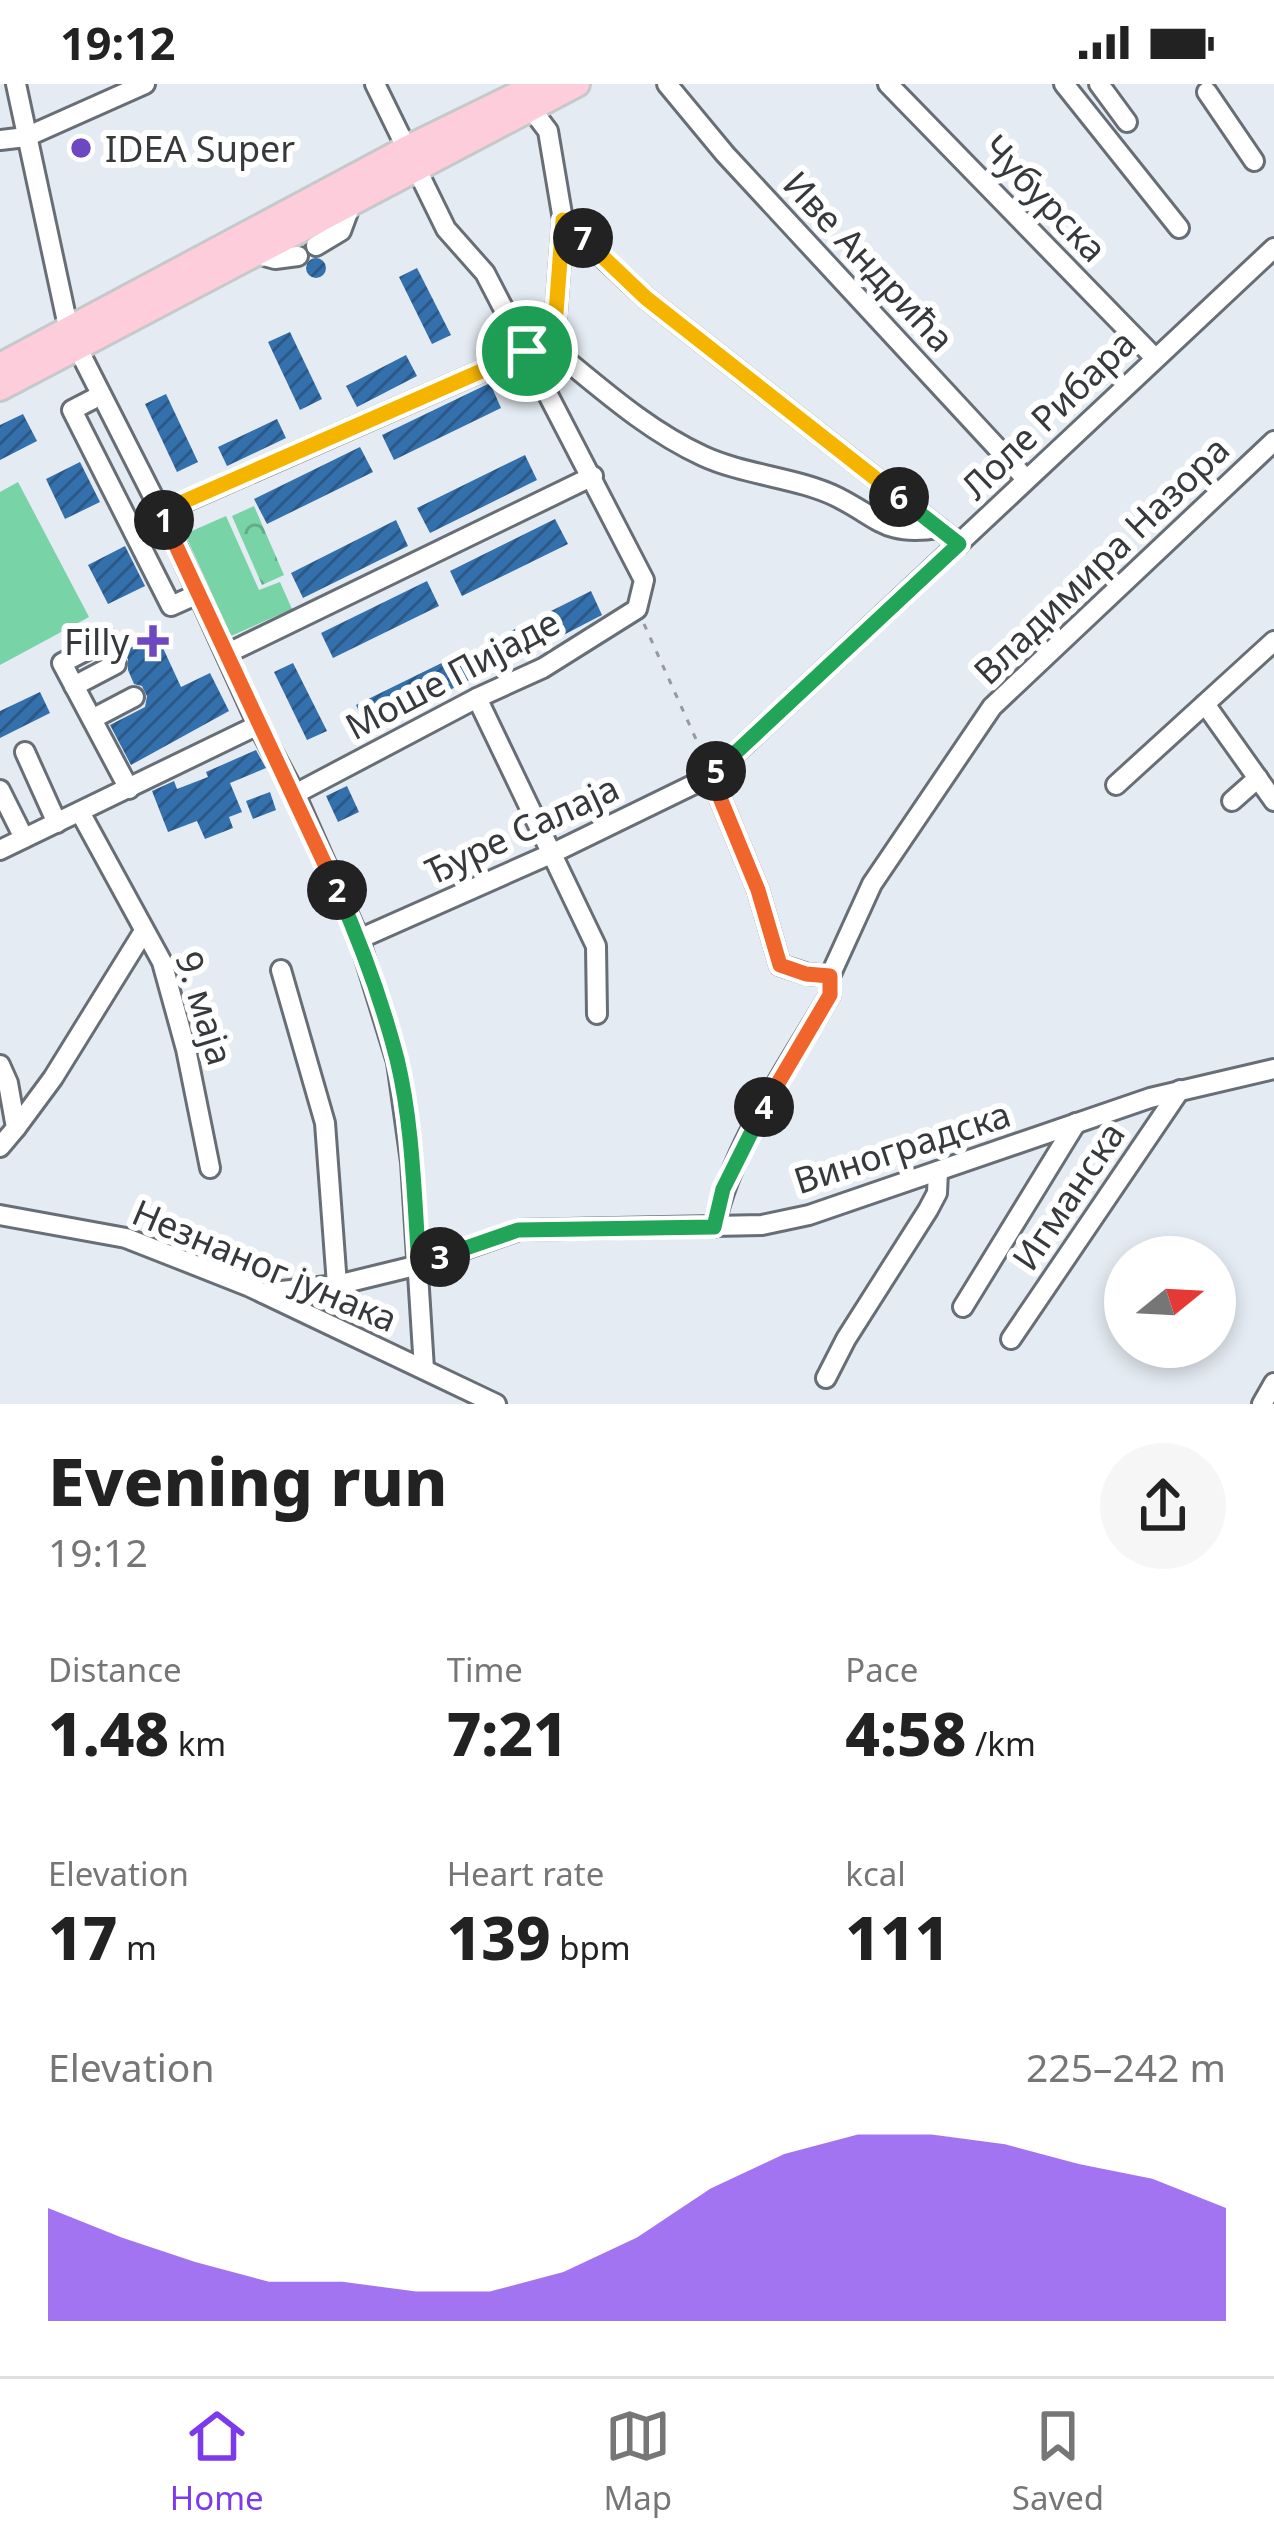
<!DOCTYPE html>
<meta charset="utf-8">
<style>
body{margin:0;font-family:"Noto Sans",sans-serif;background:#f6f6f6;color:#222;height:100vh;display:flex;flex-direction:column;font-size:45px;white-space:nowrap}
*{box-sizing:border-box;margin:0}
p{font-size:39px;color:#767676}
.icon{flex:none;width:66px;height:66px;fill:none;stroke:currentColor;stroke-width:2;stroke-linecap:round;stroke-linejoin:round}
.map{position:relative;height:1320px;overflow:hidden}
.panel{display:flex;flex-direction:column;background:#fff;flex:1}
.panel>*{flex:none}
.needle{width:78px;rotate:72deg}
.fabs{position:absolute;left:1104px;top:1152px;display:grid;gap:24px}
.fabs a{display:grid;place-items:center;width:132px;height:132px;border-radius:50%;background:#fff;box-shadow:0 6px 18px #0003;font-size:60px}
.pin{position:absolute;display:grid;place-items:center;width:102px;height:102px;color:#fff;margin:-51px;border:6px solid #fff;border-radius:50%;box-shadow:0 3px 12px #0007}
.km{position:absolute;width:60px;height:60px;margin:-30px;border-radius:50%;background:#222;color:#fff;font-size:33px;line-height:60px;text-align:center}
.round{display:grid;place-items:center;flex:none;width:126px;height:126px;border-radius:63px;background:#f6f6f6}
.head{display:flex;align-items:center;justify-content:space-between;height:204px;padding:0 48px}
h1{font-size:66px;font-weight:800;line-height:90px}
.metrics{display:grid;grid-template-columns:repeat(3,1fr);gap:18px;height:204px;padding:12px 48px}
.metrics div{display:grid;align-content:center}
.metrics b{font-size:60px;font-weight:800}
.metrics small{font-size:33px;font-weight:400}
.metrics p{font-size:33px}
.chart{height:336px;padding:24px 48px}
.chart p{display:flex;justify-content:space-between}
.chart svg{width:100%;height:216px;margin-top:12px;fill:#7c3aed;opacity:.7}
.status{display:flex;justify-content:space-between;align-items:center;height:84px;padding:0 60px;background:#fff;direction:ltr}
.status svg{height:33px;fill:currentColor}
.tab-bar{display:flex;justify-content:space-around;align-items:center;height:168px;border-top:3px solid #e0e0e0;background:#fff;font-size:33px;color:#767676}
.tab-bar a{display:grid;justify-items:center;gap:6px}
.tab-bar .current{color:#7c3aed}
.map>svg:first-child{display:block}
</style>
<div class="status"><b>19:12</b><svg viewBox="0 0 49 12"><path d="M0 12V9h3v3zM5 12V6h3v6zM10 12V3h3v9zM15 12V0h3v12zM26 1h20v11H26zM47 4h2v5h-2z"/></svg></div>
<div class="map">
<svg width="1274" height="1320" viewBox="0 0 1274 1320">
<defs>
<pattern id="park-crowns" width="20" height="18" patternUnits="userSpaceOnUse" patternTransform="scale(3)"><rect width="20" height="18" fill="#78d3a7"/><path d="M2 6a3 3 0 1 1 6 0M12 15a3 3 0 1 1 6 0" fill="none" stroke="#63ac89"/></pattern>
<pattern id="building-hatch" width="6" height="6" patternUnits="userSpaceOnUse" patternTransform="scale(3)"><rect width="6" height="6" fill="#3470ac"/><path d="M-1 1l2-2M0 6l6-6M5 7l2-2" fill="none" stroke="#2b5886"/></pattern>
</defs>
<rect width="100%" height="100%" fill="#e4ebf2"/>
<g fill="#78d3a7">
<polygon points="18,398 89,533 0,581 0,408"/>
<polygon points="226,432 259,506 280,498 292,525 231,552 185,450"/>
</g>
<polygon fill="url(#park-crowns)" points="254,422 284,491 262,501 232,432"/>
<g fill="url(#building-hatch)">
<circle cx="316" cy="184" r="10"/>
<polygon points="417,184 451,251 432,260 399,193"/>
<polygon points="290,248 322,315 300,326 268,258"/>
<polygon points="406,271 417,292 357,323 346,302"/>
<polygon points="490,299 501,324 394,376 382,351"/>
<polygon points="166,310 198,378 177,388 145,320"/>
<polygon points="23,330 37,357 0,376 0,341"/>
<polygon points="277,335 286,354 227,382 218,363"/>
<polygon points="360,363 373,388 267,440 254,415"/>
<polygon points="525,371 537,396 430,449 417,424"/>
<polygon points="80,378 100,418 65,435 46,395"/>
<polygon points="555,435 568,460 462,512 450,487"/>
<polygon points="396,436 408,462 303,514 291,489"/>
<polygon points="125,462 145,502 108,520 88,481"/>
<polygon points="427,497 439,522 333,574 321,549"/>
<polygon points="591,507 602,531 498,585 485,560"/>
<polygon points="157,551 181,603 210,589 229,627 131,681 110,641 145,623 147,612 142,602 134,600 128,586 128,575 122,568"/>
<polygon points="462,569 474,594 368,646 356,621"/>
<polygon points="293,579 327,647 307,656 274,588"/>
<polygon points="40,608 50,629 0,654 0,627"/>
<polygon points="256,666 266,684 230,699 242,728 229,733 233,744 205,755 197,737 168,748 152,707 174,697 177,705 208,693 206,688"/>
<polygon points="347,702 359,728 338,738 326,712"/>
<polygon points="270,708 276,726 253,735 246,717"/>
</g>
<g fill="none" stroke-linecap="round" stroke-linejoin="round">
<g stroke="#686e75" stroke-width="24">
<g id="minor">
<polyline points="16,0 69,247 161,428 258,641 295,710 359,855 397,978 411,1078 424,1285"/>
<polyline points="667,0 725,70 1026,395"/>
<polyline points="888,0 1154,273"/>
<polyline points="1064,0 1179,144"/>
<polyline points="1099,0 1127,38"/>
<polyline points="1207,8 1254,77"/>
<polyline points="0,56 26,53 145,0"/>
<polyline points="563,136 646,214 959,460"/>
<polyline points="316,162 341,147 351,120"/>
<polyline points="257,170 275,175 298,172"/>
<path d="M 545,259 C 595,299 644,345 703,372 C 744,391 799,394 837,413 C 881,435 884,452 939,444"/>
<polyline points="101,311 72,326 171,522 198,510"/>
<polyline points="161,428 545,259 555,242 563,136 548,47 526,18"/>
<polyline points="108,555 62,579 129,705"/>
<polyline points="226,570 593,392"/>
<polyline points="74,602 116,580"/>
<polyline points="477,614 596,862 597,930"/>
<polyline points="1205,620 1274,717"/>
<polyline points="92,635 134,613"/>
<polyline points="25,668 57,739"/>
<path d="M 711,692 L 758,806 L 780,881 L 807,890 L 830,892 L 830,911 C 786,986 734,1058 714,1143"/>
<polyline points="1116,701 1274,557"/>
<polyline points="0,706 24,754"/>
<polyline points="295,710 477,614 543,584 637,525 644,496 485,189 446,145 375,0"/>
<polyline points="1232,717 1258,694"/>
<polyline points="80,728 162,878 186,965 210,1084"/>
<polyline points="0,766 258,641"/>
<polyline points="359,855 553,769 711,692 1274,164"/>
<polyline points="281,886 325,1039 337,1201"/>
<polyline points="830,892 872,800 992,623 1274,357"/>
<polyline points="0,981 8,999 16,1044 0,1063"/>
<polyline points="16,1044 53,994 144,847"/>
<polyline points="0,1131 126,1154 248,1202 496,1320"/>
<polyline points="263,1209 337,1201 419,1181 519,1146 762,1141 809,1131 1150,1014 1274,985"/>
<polyline points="963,1223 1076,1039"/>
<polyline points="1011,1255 1180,1006"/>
<polyline points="826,1294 846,1255 928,1126 937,1109 938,1087"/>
<polyline points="1262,1320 1274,1299"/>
</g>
</g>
<g stroke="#c7c8c9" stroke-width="30">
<g id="major">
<polyline points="0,282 406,65 539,0"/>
<polyline points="0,304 577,0"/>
</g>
</g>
<polyline stroke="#959aa0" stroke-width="3" stroke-dasharray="6 9" stroke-linecap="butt" points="644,540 704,673"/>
<use href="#minor" stroke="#fff" stroke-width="18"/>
<use href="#major" stroke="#fecddb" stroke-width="24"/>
</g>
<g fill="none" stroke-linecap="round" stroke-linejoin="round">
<g stroke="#fff" stroke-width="24">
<polyline id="split-1" points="164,436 160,428 527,267"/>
</g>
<g stroke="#fff" stroke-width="24">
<polyline id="split-2" points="164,436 337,806"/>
</g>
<g stroke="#fff" stroke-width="24">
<path id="split-3" d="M 337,806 C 361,860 382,917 397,975 C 413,1041 414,1113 419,1181 L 440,1173"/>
</g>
<g stroke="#fff" stroke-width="24">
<polyline id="split-4" points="440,1173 518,1146 714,1143 723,1105 764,1023"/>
</g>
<g stroke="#fff" stroke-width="24">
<polyline id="split-5" points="716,687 711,692 758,806 780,881 806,890 830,892 830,911 764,1023"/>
</g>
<g stroke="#fff" stroke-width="24">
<polyline id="split-6" points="716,687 959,460 899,413"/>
</g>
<g stroke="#fff" stroke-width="24">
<polyline id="split-7" points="583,154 646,214 899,413"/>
</g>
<g stroke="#fff" stroke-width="24">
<polyline id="split-8" points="527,267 545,259 555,242 563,136 583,154"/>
</g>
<use href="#split-1" stroke="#f5b400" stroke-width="15"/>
<use href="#split-2" stroke="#f0652b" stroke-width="15"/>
<use href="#split-3" stroke="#22a559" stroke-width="15"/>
<use href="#split-4" stroke="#22a559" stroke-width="15"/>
<use href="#split-5" stroke="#f0652b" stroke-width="15"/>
<use href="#split-6" stroke="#22a559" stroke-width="15"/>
<use href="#split-7" stroke="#f5b400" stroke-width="15"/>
<use href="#split-8" stroke="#f5b400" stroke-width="15"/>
</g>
<g fill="#6e48c1" stroke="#fff" stroke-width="4.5">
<circle cx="81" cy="64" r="12"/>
<path d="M147 539h12v12h12v12h-12v12h-12v-12h-12v-12h12z"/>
</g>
<g text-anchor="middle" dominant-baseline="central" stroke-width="12" stroke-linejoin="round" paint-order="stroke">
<g font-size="36" fill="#373a3d" stroke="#fff" text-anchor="start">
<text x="105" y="64">IDEA Super</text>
<text x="129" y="557" text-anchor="end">Filly</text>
</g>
<g font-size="36" fill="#373a3d" stroke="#fff">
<text transform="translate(1045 114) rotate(46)">Чубурска</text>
<text transform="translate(869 177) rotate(47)">Иве Андрића</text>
<text transform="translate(1048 330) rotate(-44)">Лоле Рибара</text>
<text transform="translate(1101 476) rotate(-44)">Владимира Назора</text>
<text transform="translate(452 590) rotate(-28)">Моше Пијаде</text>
<text transform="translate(522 745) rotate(-25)">Ђуре Салаја</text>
<text transform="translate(205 924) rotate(73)">9. маја</text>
<text transform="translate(902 1063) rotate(-18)">Виноградска</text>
<text transform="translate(1068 1112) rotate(-56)">Игманска</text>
<text transform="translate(265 1181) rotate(23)">Незнаног јунака</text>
</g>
</g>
</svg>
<div class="fabs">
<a><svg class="needle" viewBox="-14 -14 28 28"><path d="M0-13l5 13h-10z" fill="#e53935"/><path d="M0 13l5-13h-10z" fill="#767676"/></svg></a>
</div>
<div class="pin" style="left:527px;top:267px;background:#1e9e55"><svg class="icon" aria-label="arrive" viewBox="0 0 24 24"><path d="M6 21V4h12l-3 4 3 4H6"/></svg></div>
<b class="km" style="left:164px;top:436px">1</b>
<b class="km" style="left:337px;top:806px">2</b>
<b class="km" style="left:440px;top:1173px">3</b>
<b class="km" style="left:764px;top:1023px">4</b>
<b class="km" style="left:716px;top:687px">5</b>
<b class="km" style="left:899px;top:413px">6</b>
<b class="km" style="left:583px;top:154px">7</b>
</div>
<section class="panel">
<div class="head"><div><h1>Evening run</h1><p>19:12</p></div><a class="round"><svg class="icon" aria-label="share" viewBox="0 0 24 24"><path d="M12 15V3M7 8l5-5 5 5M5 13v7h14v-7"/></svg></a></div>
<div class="metrics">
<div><p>Distance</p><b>1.48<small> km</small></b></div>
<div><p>Time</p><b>7:21</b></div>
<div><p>Pace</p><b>4:58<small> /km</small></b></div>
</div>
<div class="metrics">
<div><p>Elevation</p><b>17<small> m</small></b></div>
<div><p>Heart rate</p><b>139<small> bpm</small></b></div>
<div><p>kcal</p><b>111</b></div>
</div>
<div class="chart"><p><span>Elevation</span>225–242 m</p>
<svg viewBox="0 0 160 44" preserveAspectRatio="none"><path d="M0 44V21L10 27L20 32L30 36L40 36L50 38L60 38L70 34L80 27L90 17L100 10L110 6L120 6L130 8L140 12L150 15L160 21V44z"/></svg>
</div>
</section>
<nav class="tab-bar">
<a class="current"><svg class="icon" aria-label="home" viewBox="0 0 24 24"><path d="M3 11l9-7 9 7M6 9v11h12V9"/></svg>Home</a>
<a><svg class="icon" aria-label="map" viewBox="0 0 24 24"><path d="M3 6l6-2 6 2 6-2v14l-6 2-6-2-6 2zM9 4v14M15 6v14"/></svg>Map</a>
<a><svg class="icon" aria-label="saved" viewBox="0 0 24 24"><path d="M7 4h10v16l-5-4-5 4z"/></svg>Saved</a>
</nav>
